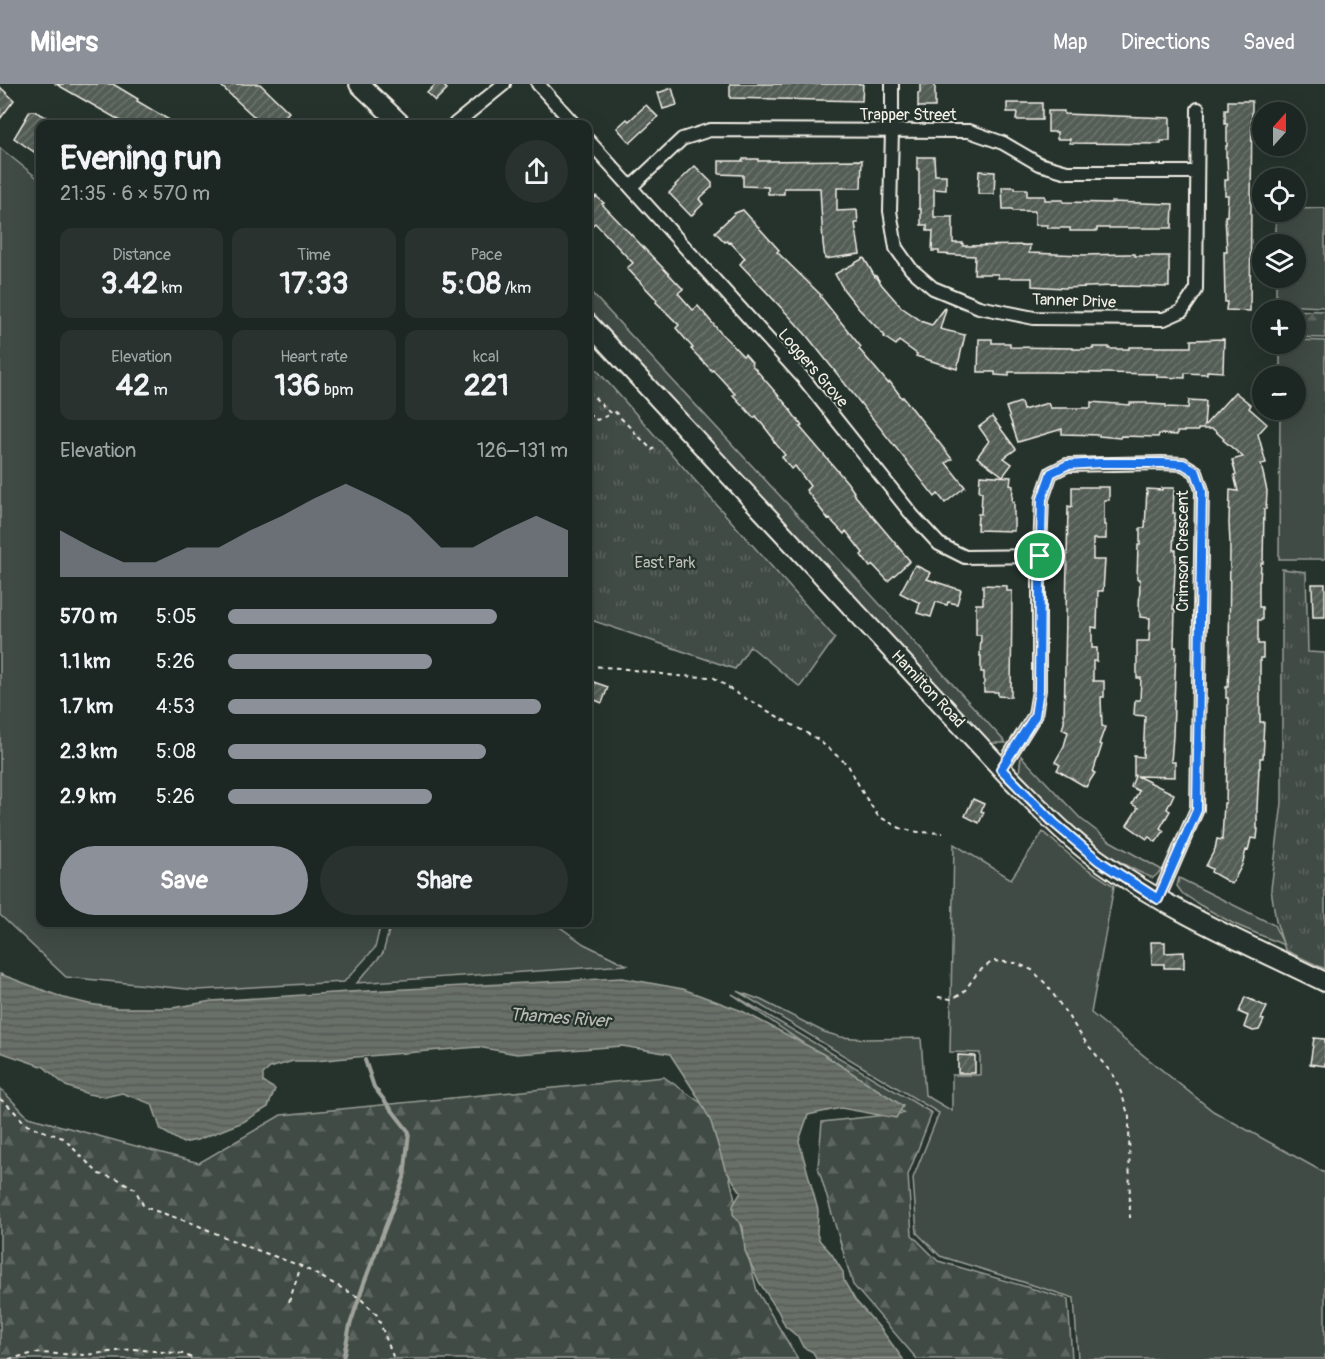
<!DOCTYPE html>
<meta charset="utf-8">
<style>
body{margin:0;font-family:Pangolin,sans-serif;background:#29322f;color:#f1f3f6;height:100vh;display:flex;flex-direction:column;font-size:22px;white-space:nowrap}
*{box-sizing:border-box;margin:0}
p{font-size:20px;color:#a0a5a5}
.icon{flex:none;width:33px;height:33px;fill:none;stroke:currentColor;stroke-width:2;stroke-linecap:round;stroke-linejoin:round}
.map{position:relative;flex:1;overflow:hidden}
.details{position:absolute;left:36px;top:36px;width:556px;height:807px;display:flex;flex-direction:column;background:#1c2622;border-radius:12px;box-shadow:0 6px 24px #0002,0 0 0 2px #3a4340}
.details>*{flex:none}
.needle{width:39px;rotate:21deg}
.controls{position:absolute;left:1252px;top:18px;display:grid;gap:12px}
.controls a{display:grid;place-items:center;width:54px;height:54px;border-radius:50%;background:#1c2622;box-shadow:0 6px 24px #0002,0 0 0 2px #3a4340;font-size:30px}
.pin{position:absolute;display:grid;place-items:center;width:51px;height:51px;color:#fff;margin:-26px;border:3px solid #fff;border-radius:50%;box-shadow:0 2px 6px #0007}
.round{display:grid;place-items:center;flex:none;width:63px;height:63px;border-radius:32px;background:#29322f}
.headline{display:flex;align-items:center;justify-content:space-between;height:102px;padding:0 24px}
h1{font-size:33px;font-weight:800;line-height:45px}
.stats{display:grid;grid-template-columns:repeat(3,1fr);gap:9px;height:102px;padding:6px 24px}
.stats div{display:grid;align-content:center;border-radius:12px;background:#29322f;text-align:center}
.stats b{font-size:30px;font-weight:800}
.stats small{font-size:16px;font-weight:400}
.stats p{font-size:16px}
.chart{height:168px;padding:12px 24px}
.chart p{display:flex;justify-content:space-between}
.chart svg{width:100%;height:108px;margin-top:6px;fill:#8c9099;opacity:.7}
.button{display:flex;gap:12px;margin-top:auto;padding:12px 24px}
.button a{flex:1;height:69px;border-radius:36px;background:#8c9099;color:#fff;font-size:24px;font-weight:800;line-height:69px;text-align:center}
.button a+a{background:#29322f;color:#f1f3f6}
ul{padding:0 24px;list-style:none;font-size:20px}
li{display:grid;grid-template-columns:96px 72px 1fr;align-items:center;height:45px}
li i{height:15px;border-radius:8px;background:#8c9099}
header{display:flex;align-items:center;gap:36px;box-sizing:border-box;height:84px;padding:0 30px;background:#8c9099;color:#fff}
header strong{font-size:28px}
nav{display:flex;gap:33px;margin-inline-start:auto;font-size:21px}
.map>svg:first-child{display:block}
</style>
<header>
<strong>Milers</strong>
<nav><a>Map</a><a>Directions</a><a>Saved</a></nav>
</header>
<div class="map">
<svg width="1325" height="1275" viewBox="0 0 1325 1275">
<defs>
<pattern id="forest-firs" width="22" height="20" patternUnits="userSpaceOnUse" patternTransform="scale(1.5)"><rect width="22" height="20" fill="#414b45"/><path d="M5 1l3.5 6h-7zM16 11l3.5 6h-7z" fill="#5d6560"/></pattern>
<pattern id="park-tufts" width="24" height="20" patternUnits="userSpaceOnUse" patternTransform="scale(1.5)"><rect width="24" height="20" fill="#414b45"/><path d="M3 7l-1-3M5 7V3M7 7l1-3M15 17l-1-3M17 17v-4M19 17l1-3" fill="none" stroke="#5d6560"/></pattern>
<pattern id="water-rules" width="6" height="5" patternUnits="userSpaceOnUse" patternTransform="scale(1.5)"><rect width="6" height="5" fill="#676f68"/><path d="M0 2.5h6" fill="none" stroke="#565a55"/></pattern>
<pattern id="building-hatch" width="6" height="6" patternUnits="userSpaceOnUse" patternTransform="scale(1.5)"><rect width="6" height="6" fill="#525c55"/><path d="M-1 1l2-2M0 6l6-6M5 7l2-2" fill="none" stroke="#6c746d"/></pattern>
</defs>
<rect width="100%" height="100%" fill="#26332d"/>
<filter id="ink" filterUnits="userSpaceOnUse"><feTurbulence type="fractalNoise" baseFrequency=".0167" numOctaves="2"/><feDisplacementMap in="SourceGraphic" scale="12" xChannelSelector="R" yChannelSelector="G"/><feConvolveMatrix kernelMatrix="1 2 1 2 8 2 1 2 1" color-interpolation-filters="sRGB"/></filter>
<g filter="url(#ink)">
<g fill="#414b45" stroke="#9a9e96" stroke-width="1.5">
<polygon points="0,64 40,96 40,838 381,839 375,864 344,898 197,906 66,893 0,831"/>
<polygon points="1325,124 1325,223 1276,221 1276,194 1296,194 1296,160 1276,160 1276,128 1296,128 1296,125"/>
<path d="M 588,205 L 846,483 L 1006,659 L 991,659 C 852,519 719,372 588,224 Z"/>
<polygon points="1296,256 1325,257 1325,475 1279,475 1280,326 1296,326 1296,292 1280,292 1280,260 1296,260"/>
<path d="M 1021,672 L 1081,735 L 1110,757 L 1162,786 L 1153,794 C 1100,774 1058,729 1019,690 Z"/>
<polygon points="1043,748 1080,780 1114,802 1091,929 1213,1027 1325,1089 1325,1275 1078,1275 1074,1214 940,1172 917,1149 913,1094 939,1029 737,907 761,916 824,948 841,953 867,955 921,954 925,1011 952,1027 952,991 980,991 980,969 950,968 954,760 1011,795"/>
<polygon points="1179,794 1274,841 1284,861 1234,840 1200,821 1182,809 1177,802"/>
<polygon points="391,839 554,839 584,860 627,881 357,899 383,869"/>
</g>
<g fill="url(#forest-firs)" stroke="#9a9e96" stroke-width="1.5">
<polygon points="1276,226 1325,227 1325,254 1296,253 1296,226"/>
<polygon points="732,910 932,1029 908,1091 912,1151 938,1177 1068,1215 1072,1275 917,1275 853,1201 818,1083 822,1038 904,1029"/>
<polygon points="664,993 714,1028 757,1207 798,1275 0,1275 0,1004 28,1033 199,1079 281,1031"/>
</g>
<g fill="url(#park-tufts)" stroke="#9a9e96" stroke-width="1.5">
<polygon points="588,276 835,554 800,603 750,562 735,585 588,535"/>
<polygon points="1282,485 1306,488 1308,568 1325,569 1325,885 1285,866 1276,837 1271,805 1282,719"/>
</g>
<polygon fill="url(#water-rules)" stroke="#9fa39b" stroke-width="1.5" points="0,890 64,914 89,920 117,924 172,924 212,917 348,908 622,894 683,905 742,927 823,970 903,1022 896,1034 841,1024 808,1031 799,1057 818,1126 817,1150 820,1157 831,1169 843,1188 844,1197 855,1216 880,1244 903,1275 816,1275 813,1268 803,1263 798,1253 785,1242 778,1227 759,1198 745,1167 743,1143 733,1130 733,1122 741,1108 725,1085 711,1038 698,1013 670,970 622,962 517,970 478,963 356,973 316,977 293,977 270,984 263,990 263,998 275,1005 268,1023 243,1038 197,1056 183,1059 161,1046 152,1020 122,1009 105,1013 88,1010 66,1002 44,983 0,968"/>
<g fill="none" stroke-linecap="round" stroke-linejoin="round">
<polyline stroke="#9fa39b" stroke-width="4" points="343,1275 350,1241 364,1199 404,1094 409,1048 374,1003 365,976"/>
</g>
<g fill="url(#building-hatch)" stroke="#f4f1e8" stroke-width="1.5">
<polygon points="56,0 113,0 138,15 137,17 176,40 126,40"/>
<polygon points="219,0 260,0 289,28 278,40 262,40"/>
<polygon points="436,0 442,0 447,5 435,17 427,9"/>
<polygon points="730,0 863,0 862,17 730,14"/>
<polygon points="920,0 935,0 935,23 918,23 918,9 920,9"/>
<polygon points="0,3 14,16 0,35"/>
<polygon points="672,4 677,21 663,25 658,9"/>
<polygon points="1228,17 1252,17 1250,227 1226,226 1227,218 1225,218 1224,168 1227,168 1225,132 1227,132 1228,111 1225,111 1225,96 1228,96 1227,73 1226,73 1226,62 1227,62 1227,40 1225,40 1225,26 1228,26"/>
<polygon points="1007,19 1042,19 1042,36 1016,36 1017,28 1007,28"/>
<polygon points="646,21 658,33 630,59 617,44 627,35 629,37"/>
<polygon points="30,27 34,27 60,40 40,40 40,72 14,54"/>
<polygon points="1048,27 1064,27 1064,30 1170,34 1170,57 1161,57 1161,60 1070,59 1070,55 1057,55 1057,48 1048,48"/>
<polygon points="917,73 934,73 935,91 946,91 946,106 934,105 934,133 953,133 953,159 963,159 963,162 1030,161 1029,169 1084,171 1127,170 1135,170 1135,172 1169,172 1169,203 1114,202 1064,204 1032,202 1032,194 998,194 998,190 974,190 975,172 939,170 939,167 932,167 933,147 927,147 927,141 921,141 921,125 919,125 919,85 917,85"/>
<polygon points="743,75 758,75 758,77 862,76 861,104 837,104 837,127 857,126 858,139 855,139 860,170 825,175 823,159 820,104 784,104 784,110 768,110 768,103 743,102 743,91 719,90 719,77 743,77"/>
<polygon points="695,82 712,99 712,103 699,115 703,120 691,132 669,109 676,102 675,101"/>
<polygon points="979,87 995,88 994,110 978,110"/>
<polygon points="1002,103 1015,103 1015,105 1027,105 1027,112 1045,112 1045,116 1063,116 1063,118 1111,119 1111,118 1173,120 1172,144 1097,144 1097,147 1070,147 1070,144 1047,144 1048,141 1035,141 1035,127 1013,127 1012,125 1003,125"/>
<polygon points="596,112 604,119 602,120 683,205 678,209 693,226 698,222 719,247 743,272 745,270 752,278 751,280 791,326 790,326 802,342 800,343 847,398 854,408 853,409 910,477 888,497 873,481 870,483 861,471 863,469 846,447 844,450 830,435 829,436 806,406 810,402 795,382 791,385 782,373 785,371 772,355 773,354 756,332 754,334 733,311 735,310 713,286 712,287 691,265 693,264 676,244 679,241 656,218 657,216 627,184 633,179 595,139 588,145 588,121"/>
<polygon points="743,126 779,166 777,168 821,211 820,212 861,263 859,265 888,299 890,298 902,314 903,313 952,375 946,379 965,403 945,419 938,410 935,413 807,252 791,234 740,180 745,174 730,158 729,159 727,157 725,158 715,148 735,129"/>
<polygon points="864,174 875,193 876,192 882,201 901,223 923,238 932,241 945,224 946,225 940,245 965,251 957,285 916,272 917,270 899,257 896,261 884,253 885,252 859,225 844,206 835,190"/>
<polygon points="979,255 992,255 992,259 1010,259 1010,263 1073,264 1073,265 1093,265 1093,263 1109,263 1109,265 1129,265 1129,263 1191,263 1191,256 1224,255 1223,288 1207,287 1207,290 1185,289 1185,294 1157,293 1157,290 1048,288 1009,288 1009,292 995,291 995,288 978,288"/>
<polygon points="1235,308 1251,321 1249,324 1267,340 1258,350 1266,379 1261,380 1267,407 1266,425 1264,425 1263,479 1261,479 1260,497 1259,497 1259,523 1262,523 1262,536 1258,536 1258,560 1263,560 1263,574 1260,574 1260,638 1264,638 1263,656 1264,656 1263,674 1260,674 1260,684 1259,684 1257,724 1257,745 1258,745 1257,755 1251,754 1248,767 1246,766 1242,781 1232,800 1211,788 1212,785 1206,782 1215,765 1217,755 1222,756 1224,719 1226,719 1228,631 1228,614 1226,614 1226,603 1228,603 1229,582 1230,459 1229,439 1230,406 1238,407 1234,391 1236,390 1232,376 1243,373 1223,356 1224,355 1213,345 1198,345 1198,347 1184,347 1184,348 1177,348 1177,351 1159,350 1158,353 1121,352 1120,354 1099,352 1099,351 1062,350 1062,345 1018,358 1006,323 1021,318 1023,326 1048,319 1050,324 1091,324 1091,318 1130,321 1130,319 1147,319 1147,320 1166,321 1166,323 1188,324 1189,316 1206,317 1204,342"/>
<polygon points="992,333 1016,365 1004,374 1012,380 1003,392 977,373 989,357 979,343"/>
<polygon points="980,391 1011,393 1010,401 1013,402 1012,418 1014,418 1014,447 977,446 978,430 981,430 982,408 979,408"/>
<polygon points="1072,403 1109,403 1109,416 1104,416 1104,441 1106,441 1106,455 1093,455 1093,476 1105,476 1103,507 1098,507 1097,544 1092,543 1092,564 1097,564 1097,577 1093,577 1093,597 1104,597 1104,613 1101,613 1102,642 1105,643 1099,660 1102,661 1093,688 1095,689 1086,703 1057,686 1060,681 1055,678 1064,662 1068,648 1062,645 1064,639 1068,422 1072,423"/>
<polygon points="1162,404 1174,404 1173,429 1175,429 1173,466 1176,466 1173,525 1175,525 1174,563 1176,563 1173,652 1171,678 1175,678 1175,693 1137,692 1174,710 1167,725 1170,727 1160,744 1164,747 1156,758 1149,753 1147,755 1127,741 1138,724 1132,720 1139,707 1131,703 1135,692 1134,692 1134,672 1143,673 1144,654 1145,632 1134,631 1135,616 1140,616 1141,594 1137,594 1137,557 1149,557 1150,534 1140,533 1140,527 1139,527 1140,495 1137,495 1138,461 1140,461 1140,444 1145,444 1147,405 1162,406"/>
<polygon points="915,481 931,489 927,495 961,506 957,520 948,518 947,521 936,518 931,533 917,529 920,519 900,509"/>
<polygon points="1312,500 1325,500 1325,533 1313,533"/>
<polygon points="983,501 1007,502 1007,507 1012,507 1011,613 998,612 998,608 984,608 984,588 981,588 981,572 980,572 981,551 976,551 976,520 983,520"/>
<polygon points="588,596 608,603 602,619 588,613"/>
<polygon points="973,715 984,720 981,727 984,728 979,739 965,732"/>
<polygon points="1151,858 1165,858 1165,869 1184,868 1184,884 1164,884 1164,880 1152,880"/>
<polygon points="1245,913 1267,923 1261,935 1264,936 1259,946 1253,947 1244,943 1248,932 1239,928"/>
<polygon points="1314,954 1325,955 1325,982 1310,980"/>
<polygon points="958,971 975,972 975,989 958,989"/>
</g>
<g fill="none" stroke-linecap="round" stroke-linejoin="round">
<g stroke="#f4f1e8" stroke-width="16">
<g id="minor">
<polyline points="538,0 574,40"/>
<polyline points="892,0 892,47 890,127 896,164 911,185 933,204 979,223 1034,234 1164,235 1182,227 1196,206 1198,25"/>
<polyline points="455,40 504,0"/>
<polyline points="588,56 804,295 913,432 939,460 965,473 1040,472"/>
<polyline points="631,103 682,55 710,46 969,47 1003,59 1039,80 1067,88 1197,88"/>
<polyline points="1001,685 1035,631 1039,606 1039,495 1042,415 1051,389 1067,381 1162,379 1183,380 1196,388 1202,406 1197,725 1158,815"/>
</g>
</g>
<g stroke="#f4f1e8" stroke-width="22">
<g id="secondary">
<polyline points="359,0 401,40"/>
<path d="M 588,239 L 1010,694 C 1038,722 1067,754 1100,777 C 1169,827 1249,861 1325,898"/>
</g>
</g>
<g stroke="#f4f1e8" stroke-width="2" stroke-dasharray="4.5 4.5" stroke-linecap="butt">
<polyline points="588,307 611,330 615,328 652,366 654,364"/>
<polyline points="588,330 597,336 611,330"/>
<polyline points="588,361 590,363 588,365"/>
<polyline points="588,582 619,584 676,592 713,593 738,610 817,655 848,681 864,711 878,732 900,744 918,748 943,749"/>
<polyline points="588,621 594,623"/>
<polyline points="938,913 951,915 963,909 978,888 993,877 1016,879 1032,886 1047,901 1087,960 1114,992 1122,1011 1129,1033 1130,1134"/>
<polyline points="0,1015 10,1023 27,1041 63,1054 99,1090 118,1095 135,1105 144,1123 192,1139 243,1161 301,1182 360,1214 377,1231 394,1275"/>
<polyline points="289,1218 301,1182"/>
<polyline points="9,1275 35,1269 86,1271 133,1265 184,1270 193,1275"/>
</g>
<use href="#minor" stroke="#26332d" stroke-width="12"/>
<use href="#secondary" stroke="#26332d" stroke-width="18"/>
</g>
</g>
<g fill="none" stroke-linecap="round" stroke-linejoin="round" filter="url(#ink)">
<g stroke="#fff" stroke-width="12">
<polygon id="route" points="1101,379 1162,379 1183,380 1196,388 1202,406 1197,726 1158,815 1099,777 1054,739 1001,685 1035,632 1039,606 1040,495 1042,415 1051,389 1067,381"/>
</g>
<use href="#route" stroke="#1a73e8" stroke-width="8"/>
</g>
<g text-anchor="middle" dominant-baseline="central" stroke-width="4.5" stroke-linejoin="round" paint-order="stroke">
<g font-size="16" fill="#f4f1e8" stroke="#26332d">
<text x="908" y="31">Trapper Street</text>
<text transform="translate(1074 217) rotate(2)">Tanner Drive</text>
<text transform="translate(813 284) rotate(49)">Loggers Grove</text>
<text transform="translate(1183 467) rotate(-90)">Crimson Crescent</text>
<text transform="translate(928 605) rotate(47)">Hamilton Road</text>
</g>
<g font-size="16" fill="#bebfb7" stroke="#26332d">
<text x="665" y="479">East Park</text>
</g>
<g font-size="18" font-style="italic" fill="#bcbdb5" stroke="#26332d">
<text transform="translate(560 934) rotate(4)">Thames River</text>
</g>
</g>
</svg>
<div class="controls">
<a><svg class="needle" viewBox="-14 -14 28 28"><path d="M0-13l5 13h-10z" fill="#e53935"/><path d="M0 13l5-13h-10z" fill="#a0a5a5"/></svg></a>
<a><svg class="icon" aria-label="locate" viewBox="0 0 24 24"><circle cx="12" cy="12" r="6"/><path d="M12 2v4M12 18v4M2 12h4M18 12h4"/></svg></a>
<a><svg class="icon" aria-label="layers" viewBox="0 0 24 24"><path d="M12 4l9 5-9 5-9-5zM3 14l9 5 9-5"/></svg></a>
<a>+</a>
<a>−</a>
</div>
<div class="pin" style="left:1040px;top:472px;background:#1e9e55"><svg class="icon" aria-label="arrive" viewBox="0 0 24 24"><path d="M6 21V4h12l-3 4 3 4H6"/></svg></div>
<section class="details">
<div class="headline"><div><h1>Evening run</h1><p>21:35 · 6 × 570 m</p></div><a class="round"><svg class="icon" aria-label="share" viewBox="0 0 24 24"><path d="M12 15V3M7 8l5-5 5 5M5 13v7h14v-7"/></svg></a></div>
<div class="stats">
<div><p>Distance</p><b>3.42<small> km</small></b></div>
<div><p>Time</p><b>17:33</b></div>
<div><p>Pace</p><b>5:08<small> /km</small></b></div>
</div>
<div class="stats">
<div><p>Elevation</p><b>42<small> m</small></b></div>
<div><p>Heart rate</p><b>136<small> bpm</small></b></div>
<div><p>kcal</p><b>221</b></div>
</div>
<div class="chart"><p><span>Elevation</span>126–131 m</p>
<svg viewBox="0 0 160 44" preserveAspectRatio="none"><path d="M0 44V25L10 32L20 38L30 38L40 32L50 32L60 25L70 19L80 12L90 6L100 12L110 19L120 32L130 32L140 25L150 19L160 25V44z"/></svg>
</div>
<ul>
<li><b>570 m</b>5:05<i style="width:79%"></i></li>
<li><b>1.1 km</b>5:26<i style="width:60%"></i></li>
<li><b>1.7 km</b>4:53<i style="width:92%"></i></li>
<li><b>2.3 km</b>5:08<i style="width:76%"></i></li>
<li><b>2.9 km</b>5:26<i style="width:60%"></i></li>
</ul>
<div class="button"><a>Save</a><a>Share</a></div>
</section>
</div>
